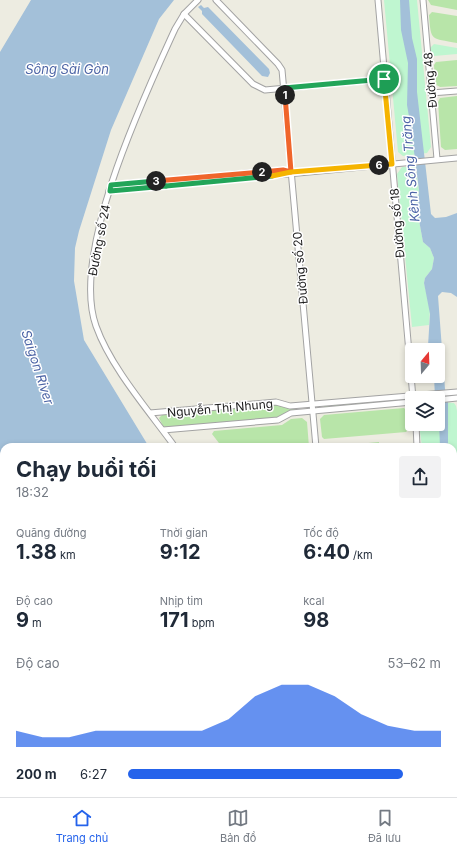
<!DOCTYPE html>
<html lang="vi">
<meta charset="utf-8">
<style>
body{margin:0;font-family:Inter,sans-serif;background:#f2f2f3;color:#1f2937;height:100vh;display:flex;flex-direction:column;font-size:15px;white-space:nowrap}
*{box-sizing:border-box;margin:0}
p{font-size:13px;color:#747a83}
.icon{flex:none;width:22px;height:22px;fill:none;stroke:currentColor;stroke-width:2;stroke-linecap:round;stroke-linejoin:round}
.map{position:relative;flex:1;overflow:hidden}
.drawer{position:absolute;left:0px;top:443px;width:457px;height:354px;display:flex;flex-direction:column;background:#fff;border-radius:12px 12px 0 0;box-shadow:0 2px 6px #0003}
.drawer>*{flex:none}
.needle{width:26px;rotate:19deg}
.tools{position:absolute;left:405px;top:343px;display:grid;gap:8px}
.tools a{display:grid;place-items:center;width:40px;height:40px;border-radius:4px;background:#fff;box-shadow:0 2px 6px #0003;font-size:20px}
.pin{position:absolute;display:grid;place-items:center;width:34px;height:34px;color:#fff;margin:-17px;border:2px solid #fff;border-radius:50%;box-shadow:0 1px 4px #0007}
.km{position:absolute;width:20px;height:20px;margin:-10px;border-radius:50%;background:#222;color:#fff;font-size:11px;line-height:20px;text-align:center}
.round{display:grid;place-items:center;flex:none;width:42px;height:42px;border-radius:4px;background:#f2f2f3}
.headline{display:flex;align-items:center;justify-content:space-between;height:68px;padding:0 16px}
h1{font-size:22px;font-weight:700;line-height:30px}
.metrics{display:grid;grid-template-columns:repeat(3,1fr);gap:6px;height:68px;padding:4px 16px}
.metrics div{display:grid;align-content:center}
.metrics b{font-size:20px;font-weight:700}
.metrics small{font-size:11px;font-weight:400}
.metrics p{font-size:11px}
.chart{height:112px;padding:8px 16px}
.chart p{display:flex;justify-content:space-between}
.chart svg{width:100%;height:72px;margin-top:4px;fill:#2563eb;opacity:.7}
ul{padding:0 16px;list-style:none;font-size:13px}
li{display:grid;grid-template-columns:64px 48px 1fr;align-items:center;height:30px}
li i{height:10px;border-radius:5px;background:#2563eb}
.menu{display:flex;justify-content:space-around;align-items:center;height:56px;border-top:1px solid #e0e1e3;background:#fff;font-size:11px;color:#747a83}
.menu a{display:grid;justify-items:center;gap:2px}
.menu .on{color:#2563eb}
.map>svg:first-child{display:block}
</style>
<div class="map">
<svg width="457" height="797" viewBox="0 0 457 797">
<rect width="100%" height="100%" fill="#edece1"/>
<g fill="#b8e5a9">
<polygon points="428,0 457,0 457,10 431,5"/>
<path d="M 432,12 L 457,16 L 457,43 C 431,38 431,42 429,15 Z"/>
<polygon points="457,60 457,86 440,87 435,84 434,65 436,62"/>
<polygon points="457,96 457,149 445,150 441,147 438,102 440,98"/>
<polygon points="401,399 401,401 324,408 324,406"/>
<polygon points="276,404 288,408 298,409 289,411 277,418 168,428 163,426 159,418 163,414"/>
<polygon points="404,408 407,411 409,429 406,432 324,439 322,437 320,419 324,415"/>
<polygon points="302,418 307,422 309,447 222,447 212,434 214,431 282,425 291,419"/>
<polygon points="379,442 379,447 324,447 325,447"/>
</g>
<g fill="#bff6d0">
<polygon points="384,0 417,0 431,147 427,153 403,156 398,152"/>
<polygon points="434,44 457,48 457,54 434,56 431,53 430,48"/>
<polygon points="402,167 415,167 419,190 417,209 423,242 430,248 434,258 432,269 425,278 424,283 430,309 429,325 412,327 397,174"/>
<polygon points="438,402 454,403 456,406 457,411 457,597 453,598 453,447 422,447 419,424 438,424"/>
</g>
<g fill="#a3c0d9">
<polygon points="31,0 174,0 159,19 111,130 79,231 75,248 74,281 84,340 149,447 4,447 4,459 0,454 0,52"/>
<polygon points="400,0 409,0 412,38 417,59 417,92 431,214 435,218 446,217 457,213 457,297 451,293 442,292 438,296 445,389 448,403 448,447 440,447 438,398 435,398 434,376 438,376 438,350 428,350 428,346 430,314 424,283 425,278 432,269 434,258 430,248 423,242 417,209 419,190 411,128 407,105 408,63 401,30"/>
<polygon points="201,5 204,8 208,7 269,69 270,73 268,77 262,76 202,14 202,11 198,7"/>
<polygon points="453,469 457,522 457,631 453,593"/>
<polygon points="4,662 4,765 0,770 0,668"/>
<polygon points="457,754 457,793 455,797 438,797 444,793 453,793 453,775"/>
<polygon points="261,793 417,793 419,797 263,797"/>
</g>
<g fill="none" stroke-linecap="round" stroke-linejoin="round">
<g stroke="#a3a3a3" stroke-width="7">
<g id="minor">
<polyline points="216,0 278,64 282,70 316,447"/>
<polyline points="378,0 413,398"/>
<polyline points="423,0 437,159"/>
<polyline points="184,14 253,84 265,90 384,79"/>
<polyline points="431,93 457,91"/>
<polyline points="111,185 283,170 290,172"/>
<polyline points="109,191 457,158"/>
<polyline points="438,400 457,398"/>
<polyline points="150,413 276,402 290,406 457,392"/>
<polyline points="416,424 417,447"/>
<polyline points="163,430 278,420 291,413 412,402"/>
<path d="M 175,447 C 149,411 111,368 96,326 C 70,253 144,97 175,29 L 184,14 L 198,0"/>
<polyline points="0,506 4,512"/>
<polyline points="453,601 457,600"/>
<polyline points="0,660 4,654"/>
<polyline points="453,717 457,720"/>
<polyline points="20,793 22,797"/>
<polyline points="50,793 52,797"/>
<polyline points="82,793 84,797"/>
<polyline points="116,793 118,797"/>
<polyline points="219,793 221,797"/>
<polyline points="250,793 251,797"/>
<polyline points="440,793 443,797"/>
<polyline points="0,797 4,793"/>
<polyline points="56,797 64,793"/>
<polyline points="124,797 132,793"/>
<polyline points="190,797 198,793"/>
</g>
</g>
<use href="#minor" stroke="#fff" stroke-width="5"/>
</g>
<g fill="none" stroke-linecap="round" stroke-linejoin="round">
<g stroke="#fff" stroke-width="8">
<polyline id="split-1" points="285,95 284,88 384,79"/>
</g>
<g stroke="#fff" stroke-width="8">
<polyline id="split-2" points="262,172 283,170 291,172 285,95"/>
</g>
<g stroke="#fff" stroke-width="8">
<polyline id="split-3" points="156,181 262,172"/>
</g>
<g stroke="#fff" stroke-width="8">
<polyline id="split-4" points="156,181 111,185 110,191 166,186"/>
</g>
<g stroke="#fff" stroke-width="8">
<polyline id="split-5" points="166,186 272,176"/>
</g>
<g stroke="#fff" stroke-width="8">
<polyline id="split-6" points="272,176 291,172 379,165"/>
</g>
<g stroke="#fff" stroke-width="8">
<polyline id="split-7" points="379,165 392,164 384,79"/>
</g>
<use href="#split-1" stroke="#22a559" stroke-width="5"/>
<use href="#split-2" stroke="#f0652b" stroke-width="5"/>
<use href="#split-3" stroke="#f0652b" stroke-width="5"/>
<use href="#split-4" stroke="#22a559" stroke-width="5"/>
<use href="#split-5" stroke="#22a559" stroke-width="5"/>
<use href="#split-6" stroke="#f5b400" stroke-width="5"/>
<use href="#split-7" stroke="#f5b400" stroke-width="5"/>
</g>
<g text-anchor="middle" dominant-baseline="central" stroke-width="3" stroke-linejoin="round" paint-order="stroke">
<g font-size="12" fill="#1c1c1c" stroke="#fff">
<text transform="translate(430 80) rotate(-95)">Đường 48</text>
<text transform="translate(397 223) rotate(-95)">Đường số 18</text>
<text transform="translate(99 240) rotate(-79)">Đường số 24</text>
<text transform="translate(300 268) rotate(-95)">Đường số 20</text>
<text transform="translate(220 408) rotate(-5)">Nguyễn Thị Nhung</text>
</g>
<g font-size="13" font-style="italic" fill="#4d65a6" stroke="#fff">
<text x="67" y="69">Sông Sài Gòn</text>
<text transform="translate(410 169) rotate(-95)">Kênh Sông Trăng</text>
<text transform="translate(38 367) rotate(72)">Saigon River</text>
</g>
</g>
</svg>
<div class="tools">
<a><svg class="needle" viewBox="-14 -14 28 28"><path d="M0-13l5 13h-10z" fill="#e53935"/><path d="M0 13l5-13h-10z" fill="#747a83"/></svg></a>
<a><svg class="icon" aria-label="layers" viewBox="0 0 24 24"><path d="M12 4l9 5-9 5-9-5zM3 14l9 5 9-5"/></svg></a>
</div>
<div class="pin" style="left:384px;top:79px;background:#1e9e55"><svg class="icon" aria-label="arrive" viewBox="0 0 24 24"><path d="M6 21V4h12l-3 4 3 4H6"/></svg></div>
<b class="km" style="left:285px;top:95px">1</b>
<b class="km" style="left:262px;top:172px">2</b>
<b class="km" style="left:156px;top:181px">3</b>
<b class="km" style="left:379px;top:165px">6</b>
<section class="drawer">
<div class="headline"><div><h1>Chạy buổi tối</h1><p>18:32</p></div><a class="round"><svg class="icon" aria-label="share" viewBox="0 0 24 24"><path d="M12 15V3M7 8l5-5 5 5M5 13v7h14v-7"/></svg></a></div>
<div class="metrics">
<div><p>Quãng đường</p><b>1.38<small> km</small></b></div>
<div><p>Thời gian</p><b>9:12</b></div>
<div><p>Tốc độ</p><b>6:40<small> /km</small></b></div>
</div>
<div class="metrics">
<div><p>Độ cao</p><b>9<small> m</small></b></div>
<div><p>Nhịp tim</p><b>171<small> bpm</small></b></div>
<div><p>kcal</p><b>98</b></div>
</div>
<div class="chart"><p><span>Độ cao</span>53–62 m</p>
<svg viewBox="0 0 160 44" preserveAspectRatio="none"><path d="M0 44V34L10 38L20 38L30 34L40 34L50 34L60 34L70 34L80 27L90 13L100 6L110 6L120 13L130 24L140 31L150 34L160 34V44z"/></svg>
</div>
<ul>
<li><b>200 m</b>6:27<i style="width:88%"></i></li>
</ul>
</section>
</div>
<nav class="menu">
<a class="on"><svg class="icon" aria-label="home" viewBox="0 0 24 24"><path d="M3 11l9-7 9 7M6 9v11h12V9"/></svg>Trang chủ</a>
<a><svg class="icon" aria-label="map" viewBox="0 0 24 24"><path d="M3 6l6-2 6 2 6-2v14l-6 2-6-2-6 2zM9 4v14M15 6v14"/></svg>Bản đồ</a>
<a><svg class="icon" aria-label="saved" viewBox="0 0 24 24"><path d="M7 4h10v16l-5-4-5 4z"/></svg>Đã lưu</a>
</nav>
